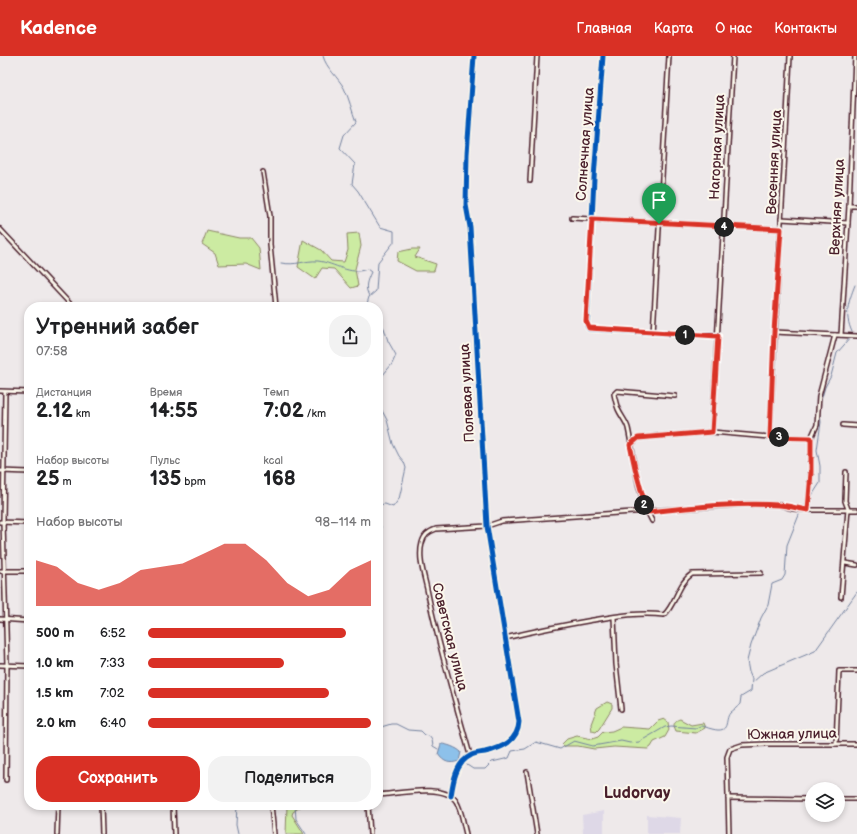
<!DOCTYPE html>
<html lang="ru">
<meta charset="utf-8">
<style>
body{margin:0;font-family:"Balsamiq Sans",sans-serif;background:#f2f2f2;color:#202124;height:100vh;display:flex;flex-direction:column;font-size:15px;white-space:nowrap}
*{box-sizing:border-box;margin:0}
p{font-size:13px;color:#757577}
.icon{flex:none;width:22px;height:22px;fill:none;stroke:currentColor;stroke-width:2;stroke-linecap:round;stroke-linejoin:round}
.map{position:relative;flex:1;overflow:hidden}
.drawer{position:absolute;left:24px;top:246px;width:359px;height:508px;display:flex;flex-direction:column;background:#fff;border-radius:16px;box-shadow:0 2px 6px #0003}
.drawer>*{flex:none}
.tools{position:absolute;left:805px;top:726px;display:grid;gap:8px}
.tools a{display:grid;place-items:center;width:40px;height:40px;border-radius:50%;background:#fff;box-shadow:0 2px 6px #0003;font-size:20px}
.pin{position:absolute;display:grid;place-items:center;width:34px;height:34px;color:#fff;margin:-41px -17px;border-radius:50% 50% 50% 0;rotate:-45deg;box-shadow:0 0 4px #0007}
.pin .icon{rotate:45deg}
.km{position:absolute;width:20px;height:20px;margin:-10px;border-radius:50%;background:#222;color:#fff;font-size:11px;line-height:20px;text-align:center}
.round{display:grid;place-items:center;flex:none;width:42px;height:42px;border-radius:16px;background:#f2f2f2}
.headline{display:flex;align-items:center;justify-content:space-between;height:68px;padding:0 12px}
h1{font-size:22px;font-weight:600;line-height:30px}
.figures{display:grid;grid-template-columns:repeat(3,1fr);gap:6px;height:68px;padding:4px 12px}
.figures div{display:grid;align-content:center}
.figures b{font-size:20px;font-weight:600}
.figures small{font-size:11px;font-weight:400}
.figures p{font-size:11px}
.chart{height:112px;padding:8px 12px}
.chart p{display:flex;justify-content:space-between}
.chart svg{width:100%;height:72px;margin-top:4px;fill:#d93025;opacity:.7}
.primary-button{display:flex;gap:8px;margin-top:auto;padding:8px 12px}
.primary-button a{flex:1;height:46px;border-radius:16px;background:#d93025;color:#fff;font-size:16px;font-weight:600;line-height:46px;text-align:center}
.primary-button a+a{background:#f2f2f2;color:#202124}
ul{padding:0 12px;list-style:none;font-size:13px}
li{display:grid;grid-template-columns:64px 48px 1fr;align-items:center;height:30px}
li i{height:10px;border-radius:5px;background:#d93025}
header{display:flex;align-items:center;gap:24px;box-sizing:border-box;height:56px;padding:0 20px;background:#d93025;color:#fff}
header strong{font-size:19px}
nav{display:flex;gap:22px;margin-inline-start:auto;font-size:14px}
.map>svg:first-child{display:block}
</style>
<header>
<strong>Kadence</strong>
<nav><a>Главная</a><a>Карта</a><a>О нас</a><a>Контакты</a></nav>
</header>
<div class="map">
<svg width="857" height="778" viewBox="0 0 857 778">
<rect width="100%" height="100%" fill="#eee9ea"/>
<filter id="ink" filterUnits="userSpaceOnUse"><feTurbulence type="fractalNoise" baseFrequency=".025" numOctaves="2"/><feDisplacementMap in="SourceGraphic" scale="8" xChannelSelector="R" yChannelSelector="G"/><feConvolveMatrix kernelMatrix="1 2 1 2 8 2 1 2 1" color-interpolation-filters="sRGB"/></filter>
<g filter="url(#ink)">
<g fill="#ded8e7">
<polygon points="604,755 604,778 583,778 582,759"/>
<polygon points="647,759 681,762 680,778 647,778"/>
</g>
<g fill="#cceba2" stroke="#8b8566">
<polygon points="207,175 239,182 251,182 259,192 261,214 246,208 219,209 215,197 202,188"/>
<polygon points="359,177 361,190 355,213 358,230 351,232 334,213 322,212 315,223 298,211 303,184 321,194 331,205 344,206 348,194 347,178"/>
<polygon points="412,193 420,193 415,201 436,208 434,215 416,215 397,205 398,196"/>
<polygon points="607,646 612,648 612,652 599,673 596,676 592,675 591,668 597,652"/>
<polygon points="664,663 668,666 669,674 665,681 654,686 651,691 648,693 614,691 594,693 578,690 564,690 562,688 567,683 577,680 592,683 598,681 603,676 612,675 621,671 650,673 658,665"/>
<path d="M 680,663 L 691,669 L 703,667 L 705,672 L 696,677 L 676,675 L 674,670 C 674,666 676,664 680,663 Z"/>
<polygon points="287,749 303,749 293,756 292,759 304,778 286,778"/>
</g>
<path fill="#8dc1ea" stroke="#72809e" d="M 441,688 C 447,688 457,692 461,696 L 459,705 C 450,708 444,707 438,698 Z"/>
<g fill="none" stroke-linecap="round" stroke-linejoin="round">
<g stroke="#72809e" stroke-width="1">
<path d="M 323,0 C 326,12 338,21 344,32 C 349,42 352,55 356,66 L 344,79 L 340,92 L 355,108 L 352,128 L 358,135 L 380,171 L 394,175 L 394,186 L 378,206 L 376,235 L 369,241 L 366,251"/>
<path d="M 281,207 C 296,210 305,204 318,205 C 335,207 350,220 367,213 L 371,216 C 367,225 364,231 369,240"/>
<polyline points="378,265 384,272 388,285 396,299 392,308 378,325"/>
<path d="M 852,276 C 844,258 848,247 855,229"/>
<polyline points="378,347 387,364 393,388 399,400 404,406 406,412 399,443 393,451 385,448 378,449"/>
<polyline points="820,348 825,331 831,320 837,297 851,281"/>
<polyline points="811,441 820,427 820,410 817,394 821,366 819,353"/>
<polyline points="804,450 806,447"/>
<polyline points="378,468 381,470 380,476 378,477"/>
<polyline points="752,627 763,617 815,595 857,536"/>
<polyline points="378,672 391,668 396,668 408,674 421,675 425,679 429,680 432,684 433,690 438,693"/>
<path d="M 467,709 L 473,713 L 485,713 L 492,706 L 509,702 L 512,695 L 525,693 L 536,686 L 560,693 L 574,685 L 593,690 L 621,685 L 630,687 L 639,686 L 665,671 L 671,670 L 696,672 L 700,670 C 705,670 707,672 712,673 C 731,678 724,664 730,657 C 733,654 737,652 740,648 L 741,641 L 751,635 L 752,623 L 749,616 L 747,605 L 751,589 L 761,562 L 768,549 L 772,528 L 782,524 L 785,519 L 787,489 L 799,459"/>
<polyline points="237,749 236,769 238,778"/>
<polyline points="295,749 296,763 306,778"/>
</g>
<g stroke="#4a1f2b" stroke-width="6">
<g id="minor">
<polyline points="603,0 594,122 587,270 589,273 718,280"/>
<polyline points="263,116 270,160 270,189 276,251"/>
<polyline points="530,125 537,0"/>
<polyline points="849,150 857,150"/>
<polyline points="572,162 781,173"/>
<polyline points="781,163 848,167"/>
<polyline points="0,173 73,251"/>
<polyline points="774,276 857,280"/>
<polyline points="653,277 669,0"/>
<polyline points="841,279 849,150 855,0"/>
<polyline points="0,335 29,336"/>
<polyline points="5,336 3,466 7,609 6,724"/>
<polyline points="843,369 857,370"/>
<polyline points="712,376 733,0"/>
<path d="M 770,381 C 775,254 784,127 790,0"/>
<polyline points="631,389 638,382 712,376 770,381 811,382"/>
<polyline points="0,415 29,416"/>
<polyline points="808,454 811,416 811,382 817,369 819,340 835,279"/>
<path d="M 652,465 C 636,437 635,404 628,372 C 626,365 621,360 618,353 C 616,348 615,343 614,338 L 617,335 L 675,340"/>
<polyline points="0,466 29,467"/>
<polyline points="845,507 857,509"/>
<polyline points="0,515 29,515"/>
<polyline points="841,541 848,453 845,445 846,416"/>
<polyline points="614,561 616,608 621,653"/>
<polyline points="0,563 29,565"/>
<path d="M 505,582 C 534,575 564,569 593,564 C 617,560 640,556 664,559 C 676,548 678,527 692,518 L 761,517"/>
<polyline points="0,609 29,610"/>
<polyline points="836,688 839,615 857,615"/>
<path d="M 470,699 C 455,644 438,589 427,533 C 424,519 418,502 422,487 C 424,479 428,476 436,473 L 487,470 L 502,465 L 748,448 L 780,449 L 794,453 L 808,454 L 857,454"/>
<polyline points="527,716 537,778"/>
<path d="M 378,739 C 398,738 443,727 456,745 C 462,754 463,768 466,778"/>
<path d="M 451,740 C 453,726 456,707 470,700 C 474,697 480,697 485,696 C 502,692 518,685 519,666 L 487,470 L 470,171 L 466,149 L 467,98 L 474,0"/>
<polyline points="728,742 812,743"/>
<polyline points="838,743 857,743"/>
<polyline points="101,749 102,778"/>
<polyline points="173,749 174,778"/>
<polyline points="271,749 274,778"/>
<polyline points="368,749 370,778"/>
<polyline points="57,778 58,749"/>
<polyline points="729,778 727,701 730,693 742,689 766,688 857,688"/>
</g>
</g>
<use href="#minor" stroke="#fbf7ec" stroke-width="3"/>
<g stroke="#fbf7ec" stroke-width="8">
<g id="cycleway">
<polyline points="603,0 594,122 587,270 589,273 718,280"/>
<path d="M 451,740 C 453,726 456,707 470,700 C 474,697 480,697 485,696 C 502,692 518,685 519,666 L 487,470 L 470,171 L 466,149 L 467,98 L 474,0"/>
</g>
</g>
<use href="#cycleway" stroke="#0057b8" stroke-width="5"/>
</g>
</g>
<g fill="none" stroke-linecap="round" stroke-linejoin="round" filter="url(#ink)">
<g stroke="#fff" stroke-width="8">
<path id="route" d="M 592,163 L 781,173 L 774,276 L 770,381 L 811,382 L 811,416 L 808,454 C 798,453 788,449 778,449 C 737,446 688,452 647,456 L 635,412 L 630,389 L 638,382 L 712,376 L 718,280 L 589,272 L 586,265 Z"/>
</g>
<use href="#route" stroke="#d93025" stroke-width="5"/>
</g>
<g text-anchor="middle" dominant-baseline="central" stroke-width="4" stroke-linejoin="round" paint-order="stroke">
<g font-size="14" fill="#4a1f2b" stroke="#fbf7ec">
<text transform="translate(585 88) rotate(-86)">Солнечная улица</text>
<text transform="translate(717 91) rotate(-87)">Нагорная улица</text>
<text transform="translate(774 106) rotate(-87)">Весенняя улица</text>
<text transform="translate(837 151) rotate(-87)">Верхняя улица</text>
<text transform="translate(467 337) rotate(-93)">Полевая улица</text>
<text transform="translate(450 581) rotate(76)">Советская улица</text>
<text transform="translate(792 678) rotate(-1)">Южная улица</text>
</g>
<g font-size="16" font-weight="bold" fill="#4a1f2b" stroke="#fbf7ec">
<text x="637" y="737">Ludorvay</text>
</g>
</g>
</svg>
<div class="tools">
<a><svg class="icon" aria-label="layers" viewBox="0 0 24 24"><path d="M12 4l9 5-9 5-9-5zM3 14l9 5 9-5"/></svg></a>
</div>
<div class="pin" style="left:659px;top:168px;background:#1e9e55"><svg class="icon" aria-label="arrive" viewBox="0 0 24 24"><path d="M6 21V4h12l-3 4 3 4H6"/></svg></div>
<b class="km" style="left:685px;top:279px">1</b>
<b class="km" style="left:644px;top:449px">2</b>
<b class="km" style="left:779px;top:381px">3</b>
<b class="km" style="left:724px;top:171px">4</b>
<section class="drawer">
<div class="headline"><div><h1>Утренний забег</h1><p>07:58</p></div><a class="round"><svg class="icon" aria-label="share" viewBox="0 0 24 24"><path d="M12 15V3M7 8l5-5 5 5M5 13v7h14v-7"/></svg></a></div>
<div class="figures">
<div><p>Дистанция</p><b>2.12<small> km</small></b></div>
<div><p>Время</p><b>14:55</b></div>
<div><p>Темп</p><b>7:02<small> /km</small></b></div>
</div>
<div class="figures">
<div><p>Набор высоты</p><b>25<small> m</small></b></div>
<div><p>Пульс</p><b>135<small> bpm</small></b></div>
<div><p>kcal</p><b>168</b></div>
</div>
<div class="chart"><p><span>Набор высоты</span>98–114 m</p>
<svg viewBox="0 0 160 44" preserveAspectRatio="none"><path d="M0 44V16L10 20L20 30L30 34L40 30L50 22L60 20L70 18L80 12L90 6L100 6L110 16L120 30L130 38L140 34L150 22L160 16V44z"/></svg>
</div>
<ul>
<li><b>500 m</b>6:52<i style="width:89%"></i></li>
<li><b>1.0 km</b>7:33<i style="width:61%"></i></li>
<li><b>1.5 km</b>7:02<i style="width:81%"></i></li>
<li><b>2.0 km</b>6:40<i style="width:100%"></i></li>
</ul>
<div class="primary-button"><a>Сохранить</a><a>Поделиться</a></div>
</section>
</div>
